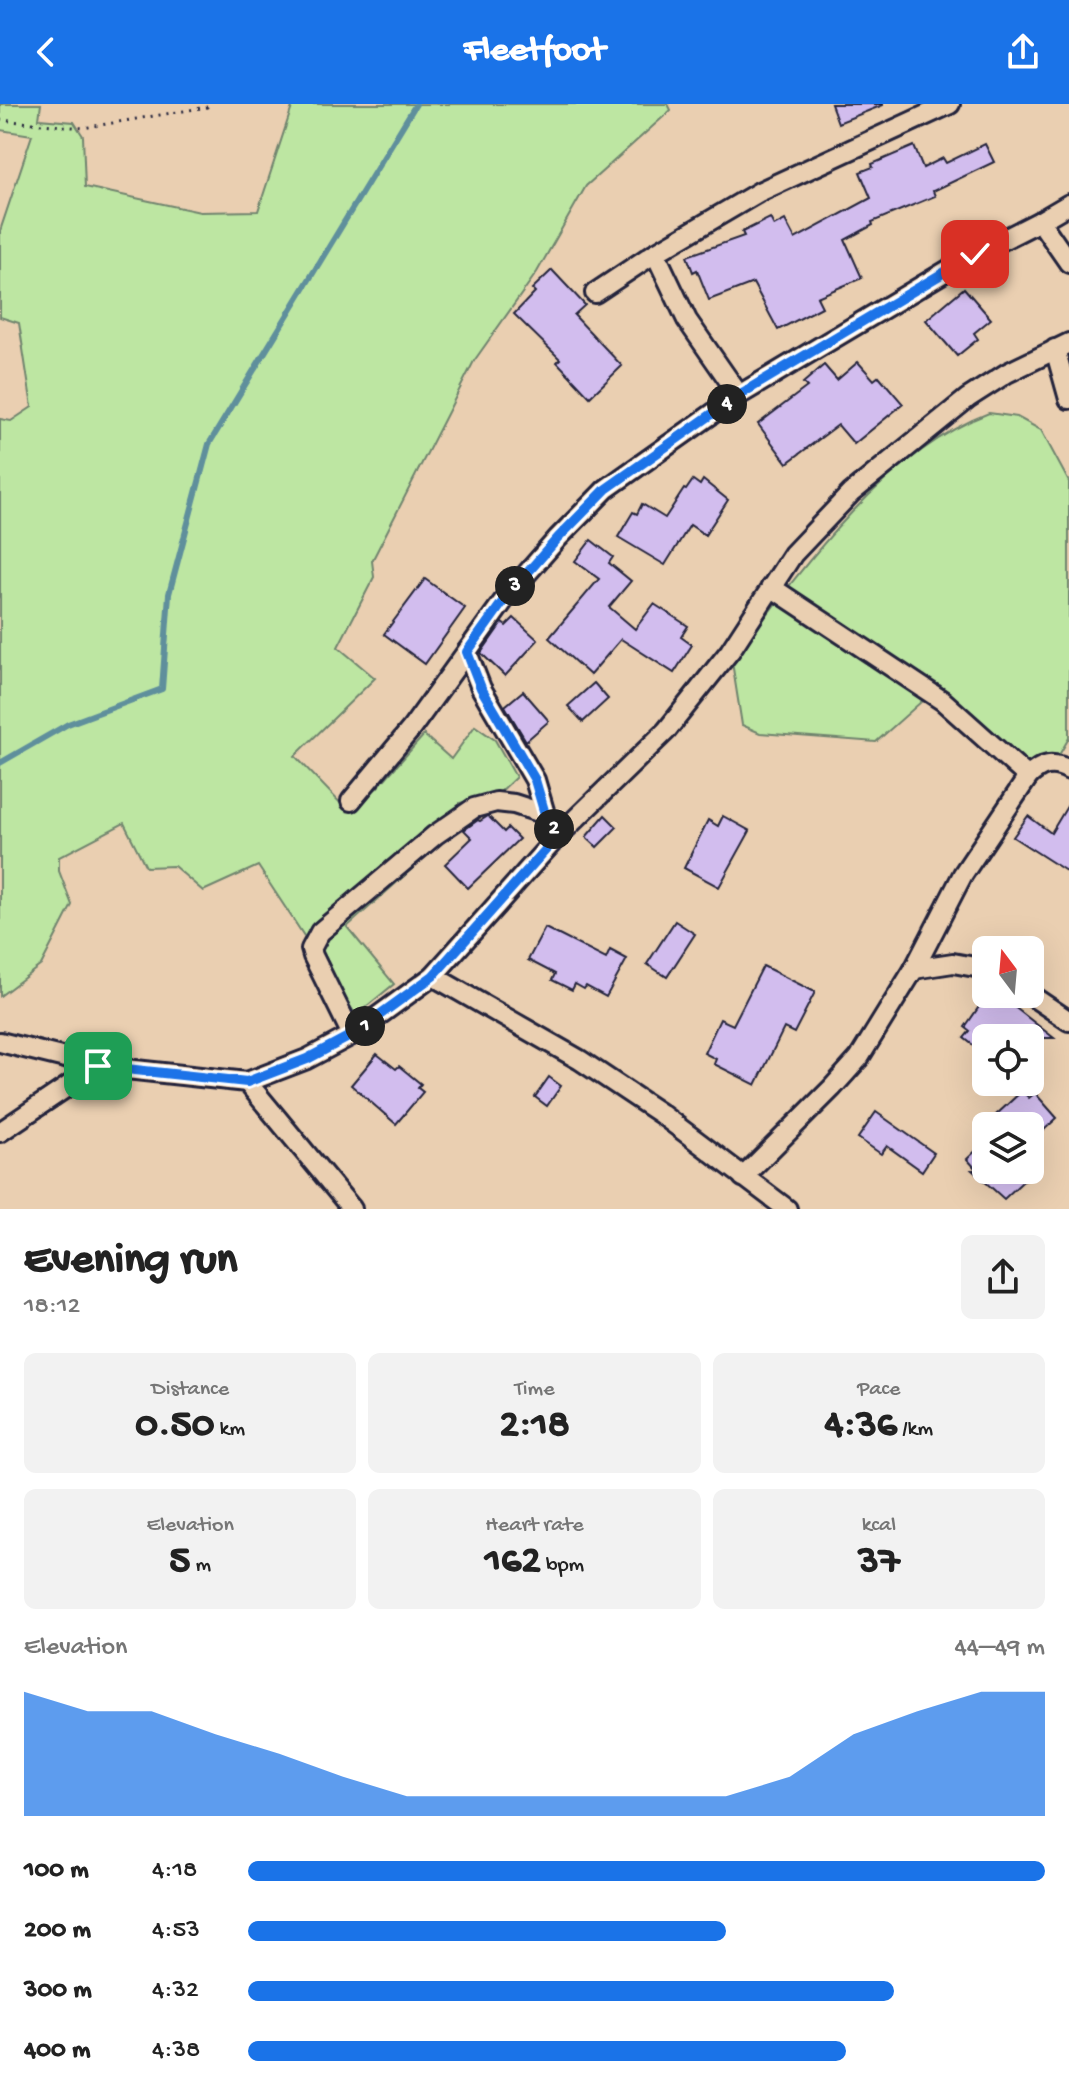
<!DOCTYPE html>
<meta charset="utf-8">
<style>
body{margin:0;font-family:"Gochi Hand",sans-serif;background:#f2f2f2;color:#222;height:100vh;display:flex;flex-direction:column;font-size:30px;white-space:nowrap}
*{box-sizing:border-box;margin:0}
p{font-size:26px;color:#767676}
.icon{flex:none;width:44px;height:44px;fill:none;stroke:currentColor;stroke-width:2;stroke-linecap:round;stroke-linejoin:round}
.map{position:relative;height:1105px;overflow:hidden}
.panel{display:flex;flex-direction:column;background:#fff;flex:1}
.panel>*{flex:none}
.needle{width:52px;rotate:344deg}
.fabs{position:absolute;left:972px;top:832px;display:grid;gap:16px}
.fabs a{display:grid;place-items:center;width:72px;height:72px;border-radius:12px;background:#fff;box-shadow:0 8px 32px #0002;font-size:40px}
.pin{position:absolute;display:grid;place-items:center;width:68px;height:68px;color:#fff;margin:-34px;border-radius:16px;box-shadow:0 4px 12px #0006}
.km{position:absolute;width:40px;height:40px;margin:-20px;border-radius:50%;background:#222;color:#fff;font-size:22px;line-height:40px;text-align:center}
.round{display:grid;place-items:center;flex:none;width:84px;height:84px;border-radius:12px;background:#f2f2f2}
.headline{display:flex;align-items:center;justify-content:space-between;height:136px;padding:0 24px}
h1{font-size:44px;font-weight:800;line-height:60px}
.metrics{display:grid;grid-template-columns:repeat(3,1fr);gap:12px;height:136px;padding:8px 24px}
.metrics div{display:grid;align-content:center;border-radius:12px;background:#f2f2f2;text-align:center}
.metrics b{font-size:40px;font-weight:800}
.metrics small{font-size:22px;font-weight:400}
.metrics p{font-size:22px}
.chart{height:224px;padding:16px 24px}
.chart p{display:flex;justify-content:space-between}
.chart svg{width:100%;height:144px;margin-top:8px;fill:#1a73e8;opacity:.7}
ul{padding:0 24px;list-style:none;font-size:26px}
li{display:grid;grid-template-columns:128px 96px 1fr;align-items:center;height:60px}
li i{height:20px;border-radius:10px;background:#1a73e8}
header{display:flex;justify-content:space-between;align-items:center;height:104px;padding:0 24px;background:#1a73e8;color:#fff;font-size:36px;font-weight:800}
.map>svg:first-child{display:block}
</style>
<header><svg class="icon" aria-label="back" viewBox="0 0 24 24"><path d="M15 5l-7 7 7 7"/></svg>Fleetfoot<svg class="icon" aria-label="share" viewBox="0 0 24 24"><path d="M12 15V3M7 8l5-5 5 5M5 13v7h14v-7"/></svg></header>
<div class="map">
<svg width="1069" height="1105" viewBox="0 0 1069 1105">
<rect width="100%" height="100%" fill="#eacfb1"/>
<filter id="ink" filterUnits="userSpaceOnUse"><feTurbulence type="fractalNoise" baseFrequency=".0125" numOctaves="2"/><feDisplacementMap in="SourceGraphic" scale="16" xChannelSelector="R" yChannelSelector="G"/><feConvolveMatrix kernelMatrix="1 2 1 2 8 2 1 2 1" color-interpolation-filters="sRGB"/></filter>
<g filter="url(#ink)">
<g fill="#bde6a2" stroke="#70846e" stroke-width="2">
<polygon points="0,0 41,0 39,15 74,18 83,32 85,83 200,108 258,107 293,0 668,0 671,6 586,82 537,168 474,257 372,457 374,473 338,543 375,574 295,652 347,706 377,684 424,631 451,655 475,622 495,636 516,673 497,691 460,699 413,764 347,823 394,880 356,911 258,762 203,787 174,762 146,763 124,719 59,753 59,767 72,801 41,861 0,892 0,315 11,317 32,303 19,219 0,213 0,127 32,31 0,26"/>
<path d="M 989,309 L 1017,313 L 1041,326 L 1069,378 L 1069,634 L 1052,663 L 1027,665 L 940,581 L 876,638 L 760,629 L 742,621 L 732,558 C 798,469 883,349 989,309 Z"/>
</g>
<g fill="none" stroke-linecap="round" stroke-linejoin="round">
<polyline stroke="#5e8f9c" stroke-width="6" points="0,659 68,620 162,585 169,490 209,340 416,0"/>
</g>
<g fill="#d2bdee" stroke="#22223b" stroke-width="2">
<polygon points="831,0 883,0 883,1 838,19"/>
<polygon points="985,40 994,58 933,87 935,92 872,118 873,121 845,136 862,174 817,193 822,203 778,226 753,179 709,196 697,166 693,168 687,152 744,132 742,128 770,114 774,122 785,116 795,135 871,94 860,68 873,63 872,60 914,42 923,64 943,54 946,59"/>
<polygon points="552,166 585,201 574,211 622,262 590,293 557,258 560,255 514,210 535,188 532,185"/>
<polygon points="964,184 991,215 974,229 978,235 957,252 926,216"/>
<polygon points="858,258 874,276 879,272 903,300 854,340 838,321 787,359 758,320 807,283 803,279 824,261 837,276"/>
<polygon points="693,376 700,381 703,376 728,396 705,431 690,421 665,461 618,433 633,408 637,410 642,400 665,414 684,385 686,386"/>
<polygon points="591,436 613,453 609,459 631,477 609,503 635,525 654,500 688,522 681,533 692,541 674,569 621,535 590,571 549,534 599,475 575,457"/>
<polygon points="425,475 465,504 425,560 384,530"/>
<polygon points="514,514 538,536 505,572 481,549 502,519 506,522"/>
<polygon points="594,579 608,595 583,618 568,602"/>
<polygon points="523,587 549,617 526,637 505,602"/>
<polygon points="1069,699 1069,769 1013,733 1028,712 1051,729"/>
<polygon points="605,711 617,723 597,743 586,733"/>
<polygon points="488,712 504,728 508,724 519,735 468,784 445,760 472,734 464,726 478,716 480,717"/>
<polygon points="723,712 750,727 719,783 684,764 708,716 718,722"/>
<polygon points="675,817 695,830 667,873 647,860"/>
<polygon points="545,824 606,855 610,846 627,855 606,893 586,882 584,885 575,880 572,886 552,876 555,870 528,856"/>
<polygon points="763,862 815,888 794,929 784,924 756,981 714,960 716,955 704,949 720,915 733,921"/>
<polygon points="999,891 1054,934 986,934 986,951 964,934 970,927 965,923 983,897 990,902"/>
<polygon points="377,950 396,965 399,962 421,980 418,984 423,988 396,1020 351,981"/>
<polygon points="549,973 561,982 547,1002 535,993"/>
<polygon points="1022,987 1029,994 1035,989 1057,1014 1030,1039 1030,1022 984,1022"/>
<polygon points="876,1008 934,1049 922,1067 887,1042 881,1050 858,1034"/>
<polygon points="986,1037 986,1066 1035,1066 1004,1095 972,1066 977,1066 967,1055"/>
</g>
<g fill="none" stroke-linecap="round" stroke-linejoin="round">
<g stroke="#22223b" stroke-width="24">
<g id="minor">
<polyline points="1069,100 1040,117 1069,159"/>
<polyline points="655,149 687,216 739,291"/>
<polyline points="595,189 655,149 759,88 950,0"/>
<polyline points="1055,245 1069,295"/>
<polyline points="771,483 943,597 1028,673"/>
<polyline points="467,548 481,584 535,676 545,710"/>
<polyline points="351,697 411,625 507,492 558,434 606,385 739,291 975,150 1040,117"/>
<polyline points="914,865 953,859 986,865"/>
<polyline points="433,872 580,956 661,1010 787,1105"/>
<polyline points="1029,890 1069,917"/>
<polyline points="352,931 313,852 311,845 320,828 435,731 474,704 496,698 514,700 545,710 558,732"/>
<polyline points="0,938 98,962 247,978 307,955 352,931 433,872 558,732 666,627 730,547 793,450 851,389 968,294 1007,269 1069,239"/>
<polyline points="247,978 352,1105"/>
<polyline points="0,1028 98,962"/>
<path d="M 743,1073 L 832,984 L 859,954 L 914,865 L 963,770 L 1028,673 C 1041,660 1052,657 1069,666"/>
</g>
</g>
<polyline stroke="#22223b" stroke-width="3" stroke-dasharray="2 6" stroke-linecap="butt" points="0,16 83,24 207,3 209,0"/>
<use href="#minor" stroke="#eacfb1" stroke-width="18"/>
</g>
</g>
<g fill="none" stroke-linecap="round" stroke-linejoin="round" filter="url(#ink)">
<g stroke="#fff" stroke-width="16">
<polyline id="route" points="98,962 247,978 307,955 352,931 433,872 558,732 545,710 535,676 481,584 467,548 507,492 558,434 606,385 739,291 975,150"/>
</g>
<use href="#route" stroke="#1a73e8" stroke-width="10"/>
</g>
</svg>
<div class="fabs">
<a><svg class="needle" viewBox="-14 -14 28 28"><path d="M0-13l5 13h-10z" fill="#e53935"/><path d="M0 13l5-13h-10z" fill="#767676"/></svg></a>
<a><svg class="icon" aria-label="locate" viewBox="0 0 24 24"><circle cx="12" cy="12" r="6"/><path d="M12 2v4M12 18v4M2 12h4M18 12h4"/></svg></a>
<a><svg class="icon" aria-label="layers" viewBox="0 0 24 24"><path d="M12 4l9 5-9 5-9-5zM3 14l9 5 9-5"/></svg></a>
</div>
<div class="pin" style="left:98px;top:962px;background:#1e9e55"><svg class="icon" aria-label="arrive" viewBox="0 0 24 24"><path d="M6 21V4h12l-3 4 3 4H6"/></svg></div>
<div class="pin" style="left:975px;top:150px;background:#d93025"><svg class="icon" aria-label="check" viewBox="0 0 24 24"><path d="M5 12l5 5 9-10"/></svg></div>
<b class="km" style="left:365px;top:922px">1</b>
<b class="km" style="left:554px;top:725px">2</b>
<b class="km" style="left:515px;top:482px">3</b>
<b class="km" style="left:727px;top:300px">4</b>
</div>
<section class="panel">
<div class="headline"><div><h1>Evening run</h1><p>18:12</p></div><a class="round"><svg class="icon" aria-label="share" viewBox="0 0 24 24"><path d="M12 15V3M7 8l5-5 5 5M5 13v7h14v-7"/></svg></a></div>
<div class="metrics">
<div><p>Distance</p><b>0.50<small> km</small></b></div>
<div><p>Time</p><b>2:18</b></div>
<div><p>Pace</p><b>4:36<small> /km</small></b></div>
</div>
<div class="metrics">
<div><p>Elevation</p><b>5<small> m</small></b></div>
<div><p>Heart rate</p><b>162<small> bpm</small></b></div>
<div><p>kcal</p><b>37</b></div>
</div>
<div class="chart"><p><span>Elevation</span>44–49 m</p>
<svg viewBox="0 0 160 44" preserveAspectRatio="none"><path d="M0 44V6L10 12L20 12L30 19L40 25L50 32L60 38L70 38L80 38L90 38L100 38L110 38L120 32L130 19L140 12L150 6L160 6V44z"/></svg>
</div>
<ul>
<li><b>100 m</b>4:18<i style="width:100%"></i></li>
<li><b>200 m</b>4:53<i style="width:60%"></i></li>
<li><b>300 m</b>4:32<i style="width:81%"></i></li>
<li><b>400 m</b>4:38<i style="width:75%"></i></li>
</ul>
</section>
